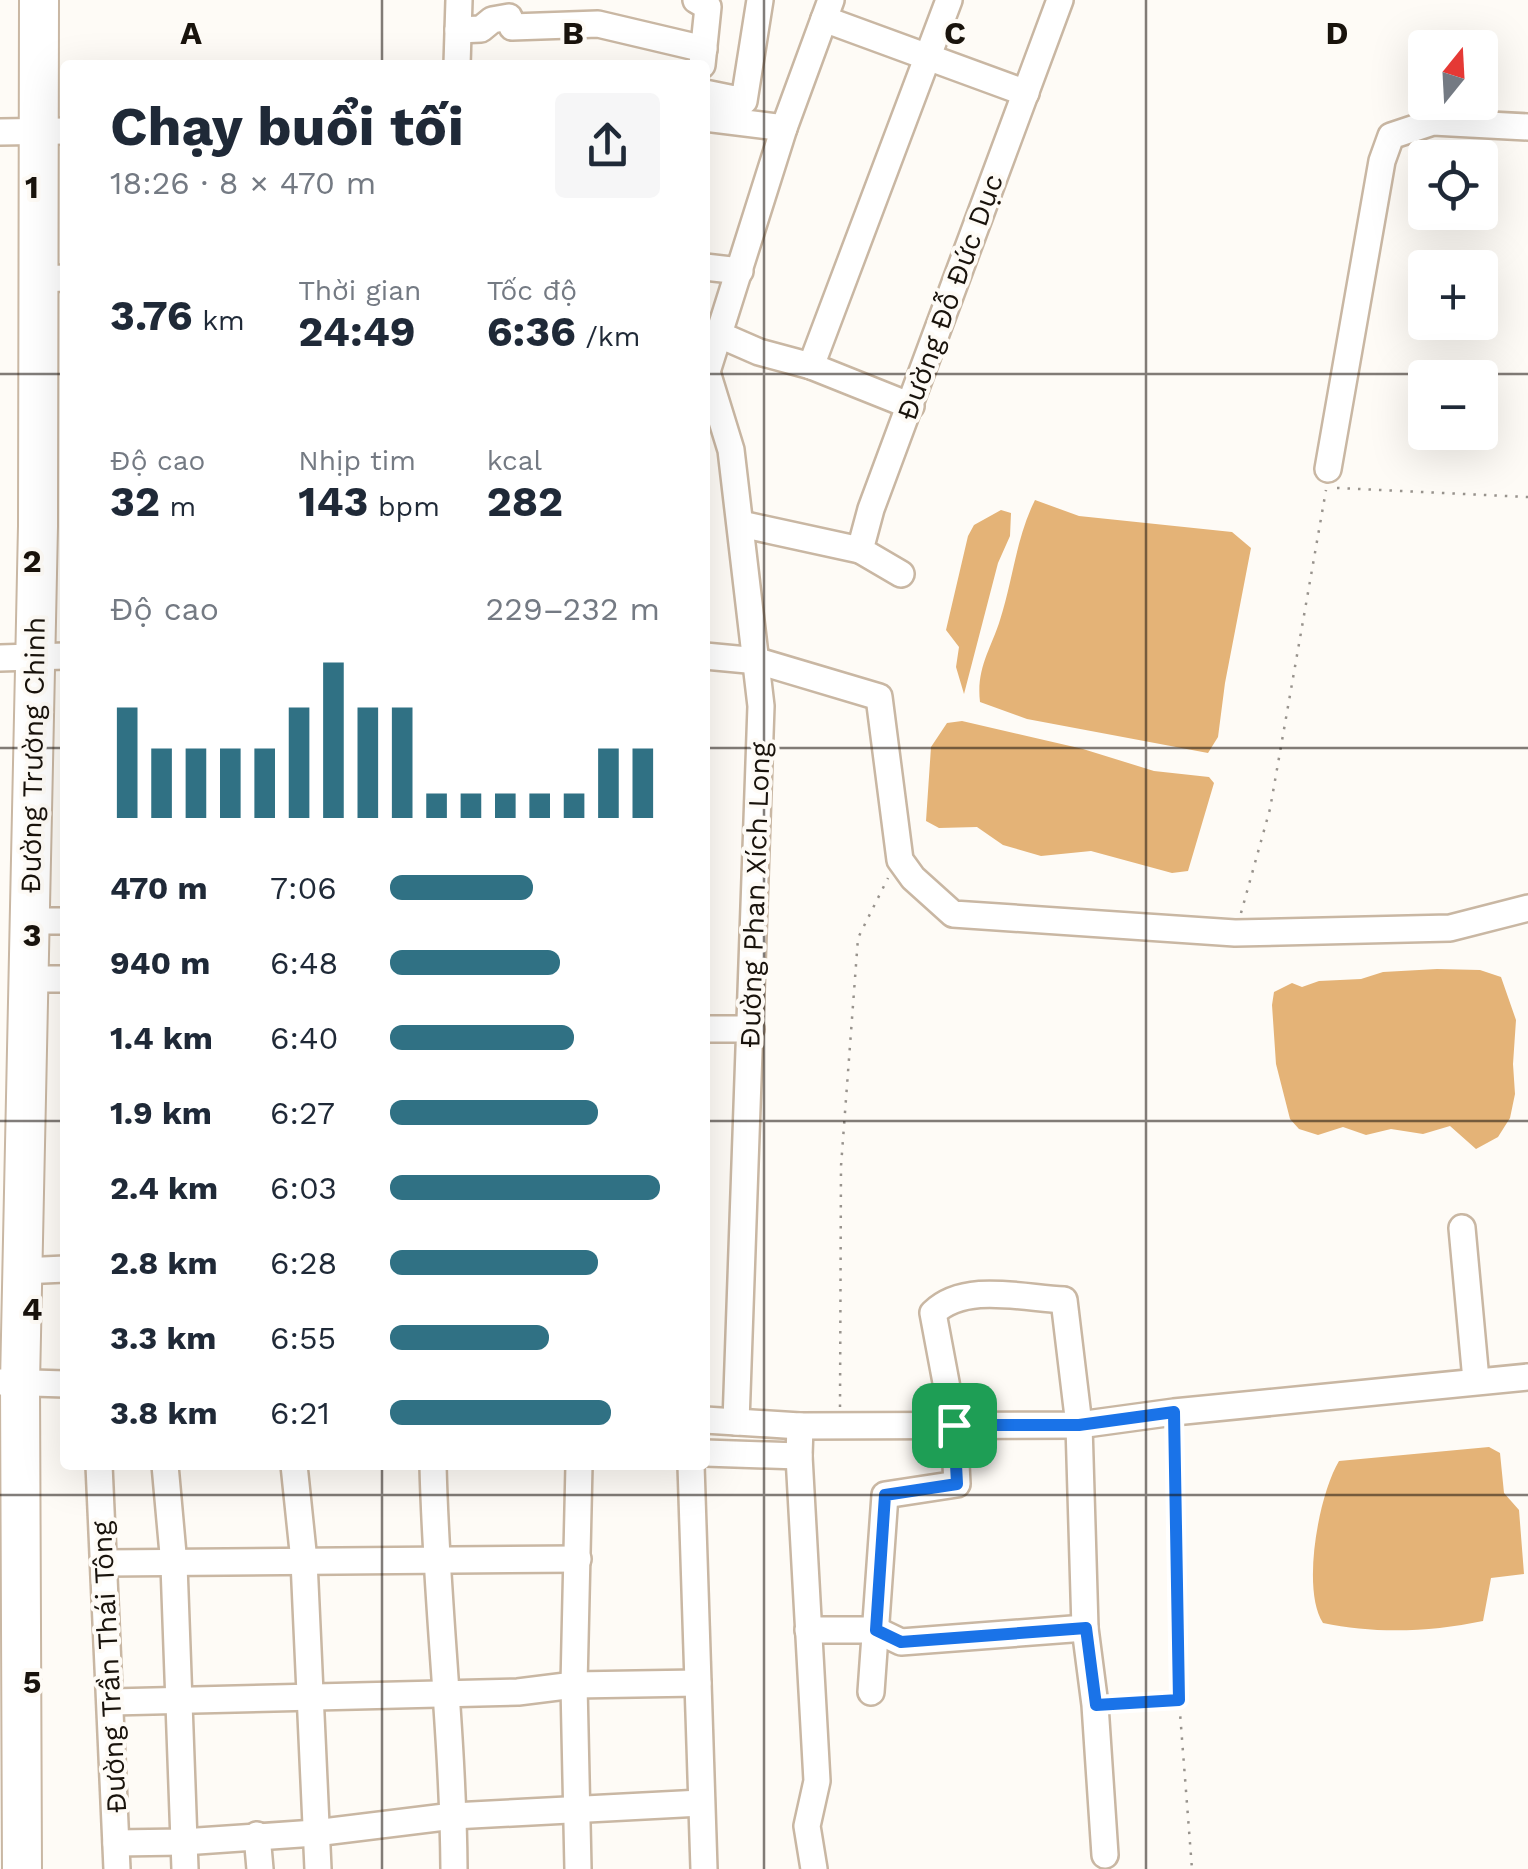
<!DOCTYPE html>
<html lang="vi">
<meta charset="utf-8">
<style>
body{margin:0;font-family:"Work Sans",sans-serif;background:#f6f6f7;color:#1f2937;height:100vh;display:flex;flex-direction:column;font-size:38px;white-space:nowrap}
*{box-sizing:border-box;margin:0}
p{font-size:32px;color:#747a83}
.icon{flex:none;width:55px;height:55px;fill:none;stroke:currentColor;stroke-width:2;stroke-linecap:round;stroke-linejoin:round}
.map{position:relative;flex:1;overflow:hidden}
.details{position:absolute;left:60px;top:60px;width:650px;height:1410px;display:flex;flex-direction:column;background:#fff;border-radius:10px;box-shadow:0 10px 40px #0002}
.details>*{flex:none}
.needle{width:65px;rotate:18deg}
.controls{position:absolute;left:1408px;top:30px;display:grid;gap:20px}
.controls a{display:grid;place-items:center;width:90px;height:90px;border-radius:10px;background:#fff;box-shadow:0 10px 40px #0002;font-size:50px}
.pin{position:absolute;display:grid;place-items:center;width:85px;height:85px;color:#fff;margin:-42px;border-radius:20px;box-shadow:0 5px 15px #0006}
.round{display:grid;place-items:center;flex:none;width:105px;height:105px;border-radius:10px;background:#f6f6f7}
.headline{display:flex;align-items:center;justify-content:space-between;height:170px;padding:0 50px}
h1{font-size:55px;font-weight:700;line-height:75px}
.stats{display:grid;grid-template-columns:repeat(3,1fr);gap:15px;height:170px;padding:10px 50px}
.stats div{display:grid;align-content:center}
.stats b{font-size:42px;font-weight:700}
.stats small{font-size:28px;font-weight:400}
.stats p{font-size:28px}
.chart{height:280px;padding:20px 50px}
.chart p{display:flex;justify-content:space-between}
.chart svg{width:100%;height:180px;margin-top:10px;stroke:#307184;stroke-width:6}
ul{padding:0 50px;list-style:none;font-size:32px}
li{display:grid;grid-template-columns:160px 120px 1fr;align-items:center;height:75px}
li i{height:25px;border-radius:12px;background:#307184}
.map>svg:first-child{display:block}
</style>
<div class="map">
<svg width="1528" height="1869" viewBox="0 0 1528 1869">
<rect width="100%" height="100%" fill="#fefbf6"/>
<g fill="#e4b377">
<path d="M 1035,500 L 1079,516 L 1232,532 L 1251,548 L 1225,683 L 1218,737 L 1208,753 L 1027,719 L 980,702 C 976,668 991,649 1000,620 C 1013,580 1016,538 1035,500 Z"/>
<polygon points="1001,510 1011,513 1010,536 998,563 964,694 956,667 959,647 946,630 968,536 974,525"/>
<polygon points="962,721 1083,749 1154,771 1209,777 1214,783 1188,871 1172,873 1091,851 1041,856 1003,845 977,827 939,828 926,821 931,747 947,723"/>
<polygon points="1437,969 1480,970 1501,977 1516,1020 1513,1064 1515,1094 1510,1118 1498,1137 1476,1149 1450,1126 1423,1134 1391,1129 1366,1135 1343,1127 1318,1135 1299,1129 1290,1119 1276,1064 1272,1005 1274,992 1292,983 1302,987 1319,981 1361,979 1383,972"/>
<path d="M 1489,1447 L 1500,1453 L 1504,1493 L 1519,1510 L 1524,1574 L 1491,1578 L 1483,1621 C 1431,1632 1375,1634 1323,1623 C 1301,1589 1319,1494 1339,1461 Z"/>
</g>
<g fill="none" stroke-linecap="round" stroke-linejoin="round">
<g stroke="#c9b7a3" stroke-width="30">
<g id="minor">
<polyline points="696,0 708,7 702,65"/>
<polyline points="824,19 1026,93"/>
<polyline points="458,30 481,29 492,20 509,17 512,27 598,24 704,49"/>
<polyline points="457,65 459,0"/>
<polyline points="705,93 744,101 760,0"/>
<polyline points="705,118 784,128"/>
<polyline points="0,132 65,131"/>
<polyline points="705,267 740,271"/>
<polyline points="39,279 65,278"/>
<polyline points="720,335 759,352 811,366 911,406"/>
<polyline points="811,366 949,0"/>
<polyline points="707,372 731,450 761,706 736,1422"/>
<polyline points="705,378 784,128 831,0"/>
<polyline points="1328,469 1382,161 1391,136 1433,122 1528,127"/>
<polyline points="741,524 860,550"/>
<polyline points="901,574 860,550 871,509 1060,0"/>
<polyline points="705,656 758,661 879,697 900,860 913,878 953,914 1235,933 1450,928 1528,908"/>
<polyline points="0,658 65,656"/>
<polyline points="30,921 65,921"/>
<polyline points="29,979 65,979"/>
<polyline points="705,1029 751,1029"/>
<polyline points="1462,1228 1476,1380"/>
<polyline points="22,1271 65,1269"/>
<polyline points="0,1382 65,1384"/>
<polyline points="705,1420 800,1426 1079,1425 1174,1412 1528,1377"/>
<polyline points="800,1426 799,1456 817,1781 807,1826 814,1869"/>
<polyline points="705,1453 799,1456"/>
<polyline points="99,1465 117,1869"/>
<polyline points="165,1465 174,1565 185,1869"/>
<polyline points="294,1465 304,1561 318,1869"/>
<path d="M 433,1465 C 436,1600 453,1734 454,1869"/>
<polyline points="691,1465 704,1869"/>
<polyline points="105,1563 578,1559"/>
<polyline points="808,1630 876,1630 901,1642 1085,1628"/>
<path d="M 871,1692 L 885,1495 L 957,1484 L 954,1425 L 933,1313 C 965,1282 1022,1298 1064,1300 L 1079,1425 L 1085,1628 L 1095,1705 L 1105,1855"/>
<polyline points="112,1702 518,1692 574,1685 698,1683"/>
<polyline points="257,1835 260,1869"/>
<polyline points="116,1843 183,1842 315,1833 453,1816 701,1803"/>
<polyline points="578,1869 574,1685 579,1465"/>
</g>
</g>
<g stroke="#c9b7a3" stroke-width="42">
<polyline id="highway" points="22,1869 20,1383 38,526 39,0"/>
</g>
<g stroke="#98938d" stroke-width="2.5" stroke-dasharray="2.5 8" stroke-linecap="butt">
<polyline points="1337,488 1528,497"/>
<polyline points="1241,913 1270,809 1326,490"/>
<polyline points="840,1407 841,1166 858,938 888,878"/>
<polyline points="1174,1433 1179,1700 1192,1869"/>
<polyline points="1115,1704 1177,1700"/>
</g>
<use href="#minor" stroke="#fff" stroke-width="25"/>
<use href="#highway" stroke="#fff" stroke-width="38"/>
</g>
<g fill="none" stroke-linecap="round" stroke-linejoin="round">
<g stroke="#fff" stroke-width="20">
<polygon id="route" points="1174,1412 1179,1700 1096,1705 1086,1628 901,1642 876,1630 885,1495 957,1484 954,1425 1079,1425"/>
</g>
<use href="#route" stroke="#1a73e8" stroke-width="12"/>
</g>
<path fill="none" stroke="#19130c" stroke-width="2.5" stroke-opacity="0.55" d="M 382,0 L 382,65M 764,0 L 764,1869M 1146,0 L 1146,1869M 0,374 L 65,374M 705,374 L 1528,374M 0,748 L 65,748M 705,748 L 1528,748M 0,1121 L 65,1121M 705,1121 L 1528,1121M 382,1465 L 382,1869M 0,1495 L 1528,1495"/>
<g text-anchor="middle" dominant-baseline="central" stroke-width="8" stroke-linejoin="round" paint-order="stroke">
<g font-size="28" fill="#19130c" stroke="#fefbf6">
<text transform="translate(950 297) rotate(-70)">Đường Đỗ Đức Dục</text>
<text transform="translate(33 755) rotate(-89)">Đường Trường Chinh</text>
<text transform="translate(755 895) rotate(-88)">Đường Phan Xích Long</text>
<text transform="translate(109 1667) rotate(-93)">Đường Trần Thái Tông</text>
</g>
</g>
<g font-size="32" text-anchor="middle" font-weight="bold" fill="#19130c" stroke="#fefbf6" stroke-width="8" stroke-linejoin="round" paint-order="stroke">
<text x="191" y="44">A</text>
<text x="573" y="44">B</text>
<text x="955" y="44">C</text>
<text x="1337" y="44">D</text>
<text x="32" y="198">1</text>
<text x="32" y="572">2</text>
<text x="32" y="946">3</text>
<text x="32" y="1320">4</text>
<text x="32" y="1693">5</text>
</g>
</svg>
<div class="controls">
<a><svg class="needle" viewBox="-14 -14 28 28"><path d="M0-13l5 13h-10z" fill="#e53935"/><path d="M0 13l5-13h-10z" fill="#747a83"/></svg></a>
<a><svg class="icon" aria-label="locate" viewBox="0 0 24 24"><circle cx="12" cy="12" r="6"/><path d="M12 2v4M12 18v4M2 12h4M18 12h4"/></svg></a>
<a>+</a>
<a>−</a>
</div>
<div class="pin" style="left:954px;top:1425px;background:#1e9e55"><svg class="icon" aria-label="arrive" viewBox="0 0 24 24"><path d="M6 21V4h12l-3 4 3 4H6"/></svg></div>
<section class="details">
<div class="headline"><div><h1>Chạy buổi tối</h1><p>18:26 · 8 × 470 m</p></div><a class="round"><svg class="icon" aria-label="share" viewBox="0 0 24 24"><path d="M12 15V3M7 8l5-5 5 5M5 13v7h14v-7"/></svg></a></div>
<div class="stats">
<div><b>3.76<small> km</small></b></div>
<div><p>Thời gian</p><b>24:49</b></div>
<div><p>Tốc độ</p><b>6:36<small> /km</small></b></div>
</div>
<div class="stats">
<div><p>Độ cao</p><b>32<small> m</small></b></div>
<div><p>Nhịp tim</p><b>143<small> bpm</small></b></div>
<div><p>kcal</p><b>282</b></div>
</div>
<div class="chart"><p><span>Độ cao</span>229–232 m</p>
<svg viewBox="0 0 160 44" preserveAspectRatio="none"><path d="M5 44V17M15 44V27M25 44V27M35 44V27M45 44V27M55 44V17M65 44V6M75 44V17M85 44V17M95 44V38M105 44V38M115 44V38M125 44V38M135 44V38M145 44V27M155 44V27"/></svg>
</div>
<ul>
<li><b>470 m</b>7:06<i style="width:53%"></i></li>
<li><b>940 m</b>6:48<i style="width:63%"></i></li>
<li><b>1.4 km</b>6:40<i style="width:68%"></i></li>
<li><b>1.9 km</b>6:27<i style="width:77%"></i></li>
<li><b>2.4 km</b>6:03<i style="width:100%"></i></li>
<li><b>2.8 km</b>6:28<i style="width:77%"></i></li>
<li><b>3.3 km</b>6:55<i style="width:59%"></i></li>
<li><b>3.8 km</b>6:21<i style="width:82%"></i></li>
</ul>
</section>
</div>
